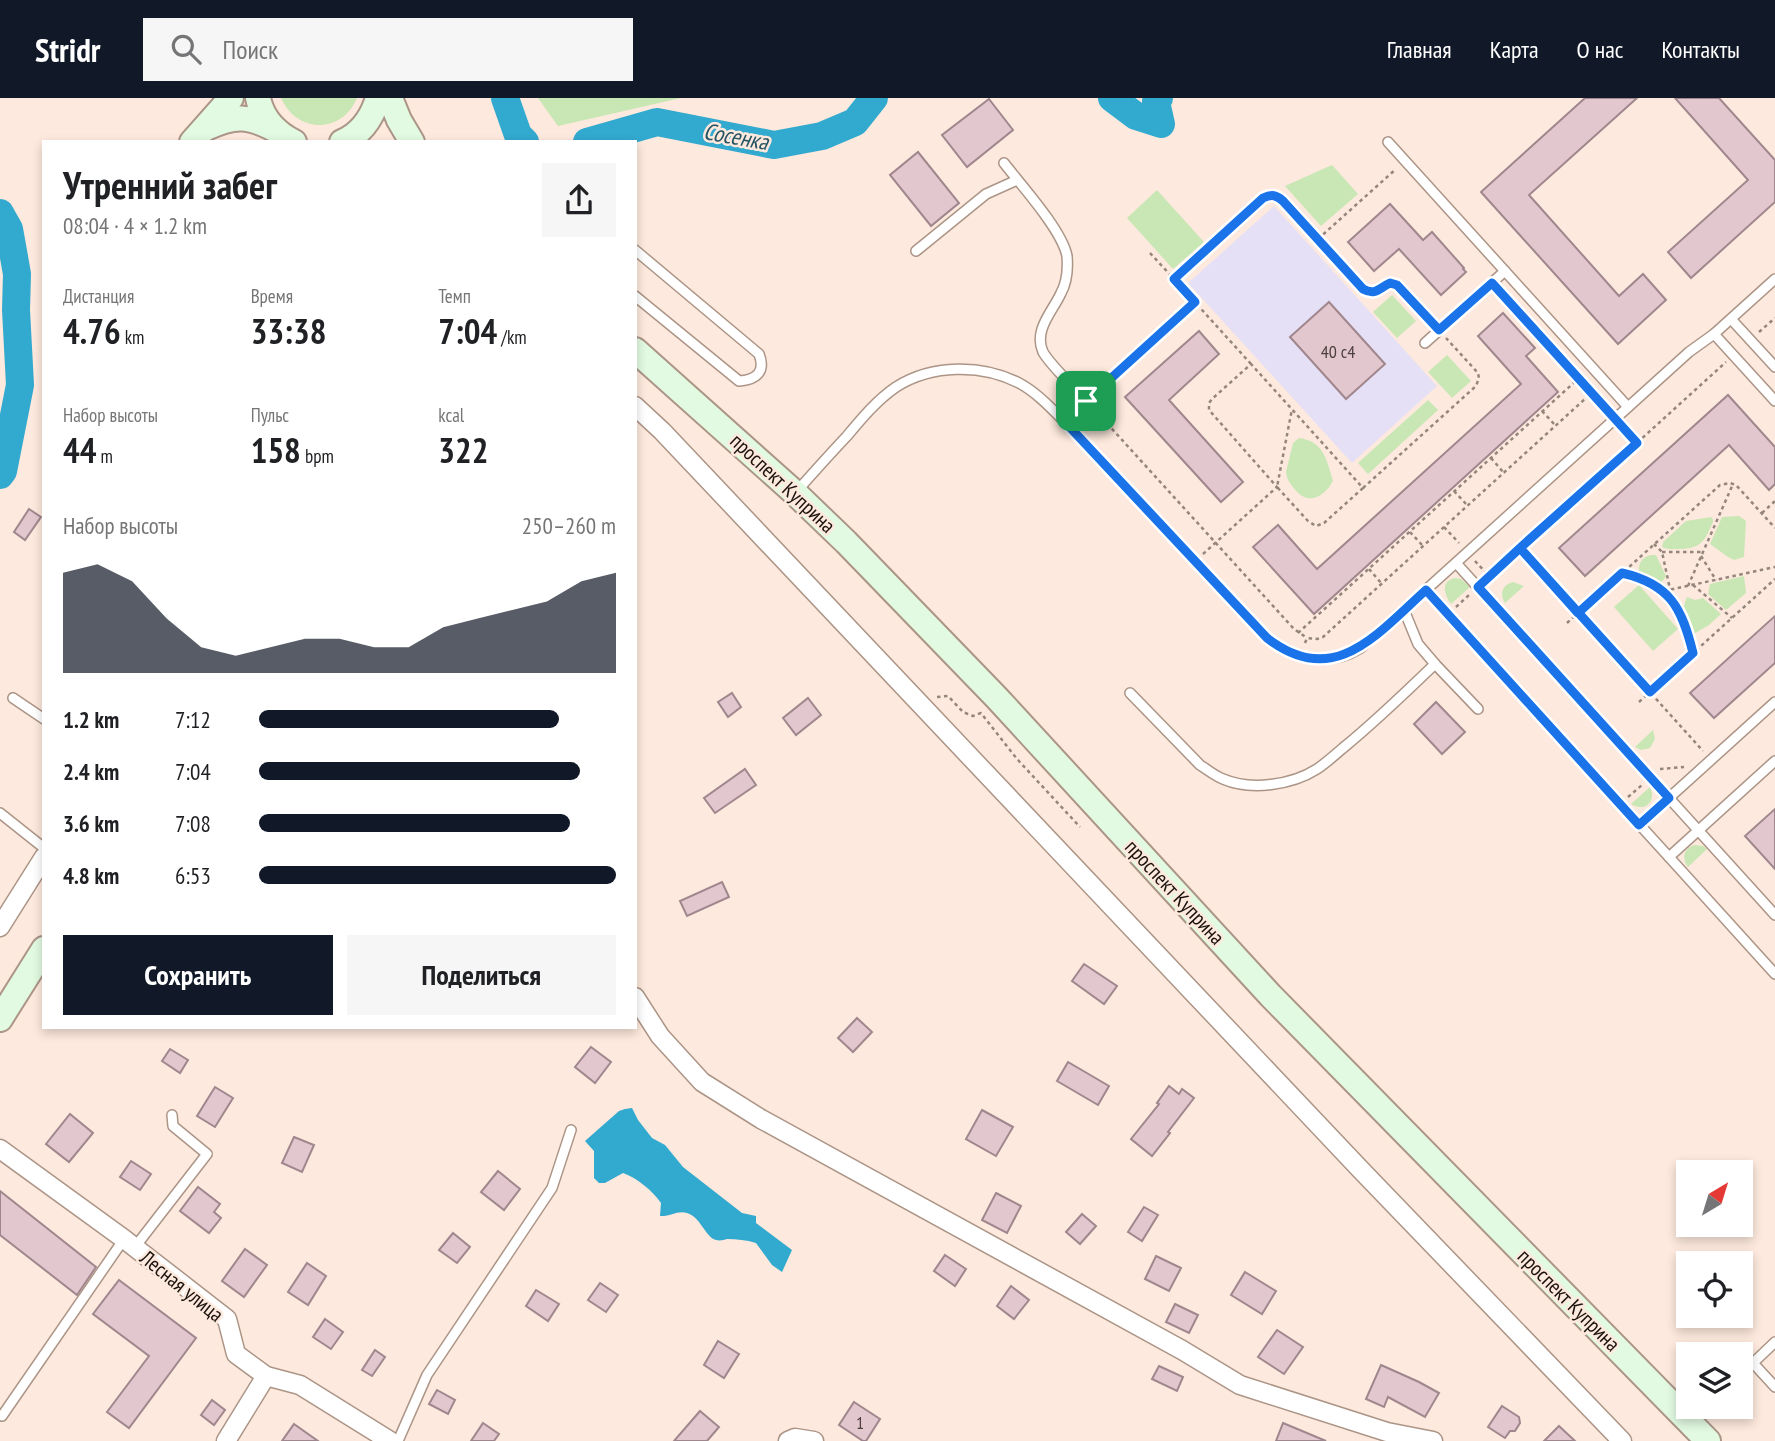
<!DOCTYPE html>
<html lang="ru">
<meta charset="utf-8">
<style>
body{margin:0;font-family:"PT Sans Narrow",sans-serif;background:#f6f6f6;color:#202124;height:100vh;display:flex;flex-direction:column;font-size:26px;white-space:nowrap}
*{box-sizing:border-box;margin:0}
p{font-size:23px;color:#757577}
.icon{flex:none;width:38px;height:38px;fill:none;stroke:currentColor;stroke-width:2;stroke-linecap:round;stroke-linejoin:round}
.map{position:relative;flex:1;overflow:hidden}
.side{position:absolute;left:42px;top:42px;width:595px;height:889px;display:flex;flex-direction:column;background:#fff;border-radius:0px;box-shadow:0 4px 10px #0003}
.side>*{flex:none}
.needle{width:46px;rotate:38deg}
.controls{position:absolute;left:1676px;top:1062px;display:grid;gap:14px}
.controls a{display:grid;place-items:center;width:77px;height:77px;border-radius:0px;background:#fff;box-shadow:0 4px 10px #0003;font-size:35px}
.pin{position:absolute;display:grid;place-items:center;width:60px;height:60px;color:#fff;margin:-30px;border-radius:14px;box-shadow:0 4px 10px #0006}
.round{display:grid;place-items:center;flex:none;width:74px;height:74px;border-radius:0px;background:#f6f6f6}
.overview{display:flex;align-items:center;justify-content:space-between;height:119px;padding:0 21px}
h1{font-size:38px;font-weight:600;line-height:52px}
.metrics{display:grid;grid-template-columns:repeat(3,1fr);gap:10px;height:119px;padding:7px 21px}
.metrics div{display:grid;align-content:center}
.metrics b{font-size:35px;font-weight:600}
.metrics small{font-size:19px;font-weight:400}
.metrics p{font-size:19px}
.chart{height:196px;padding:14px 21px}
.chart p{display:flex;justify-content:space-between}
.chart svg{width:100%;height:126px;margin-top:7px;fill:#111827;opacity:.7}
.cta{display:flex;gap:14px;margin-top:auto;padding:14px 21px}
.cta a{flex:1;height:80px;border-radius:0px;background:#111827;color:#fff;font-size:28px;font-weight:600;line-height:80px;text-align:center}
.cta a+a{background:#f6f6f6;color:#202124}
ul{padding:0 21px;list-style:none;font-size:23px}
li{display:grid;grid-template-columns:112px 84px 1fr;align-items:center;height:52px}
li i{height:18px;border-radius:9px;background:#111827}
header{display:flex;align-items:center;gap:42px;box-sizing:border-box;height:98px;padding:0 35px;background:#111827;color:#fff}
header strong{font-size:33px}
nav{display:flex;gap:38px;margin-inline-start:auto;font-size:24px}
.search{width:490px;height:63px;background:#f6f6f6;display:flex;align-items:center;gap:18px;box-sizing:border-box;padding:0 24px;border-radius:0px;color:#757577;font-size:26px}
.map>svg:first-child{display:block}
</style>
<header>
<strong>Stridr</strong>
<div class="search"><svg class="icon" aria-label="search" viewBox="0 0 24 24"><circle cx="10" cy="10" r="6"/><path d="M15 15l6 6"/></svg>Поиск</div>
<nav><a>Главная</a><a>Карта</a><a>О нас</a><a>Контакты</a></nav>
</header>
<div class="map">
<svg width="1775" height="1343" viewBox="0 0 1775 1343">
<rect width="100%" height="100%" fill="#fde9dd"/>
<polygon fill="#e6e0f6" points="1274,108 1437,288 1352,365 1188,185"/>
<g fill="#c8e7b4">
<path d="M 281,0 L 357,0 C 342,36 297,36 281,0 Z"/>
<polygon points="538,0 681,0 558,28"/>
<polygon points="1332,67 1358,96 1321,128 1285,88"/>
<polygon points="1157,92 1204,144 1173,171 1127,120"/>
<polygon points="1392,197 1416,223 1397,240 1373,214"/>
<polygon points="1447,257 1471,283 1452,300 1428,274"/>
<polygon points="1428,302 1438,312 1368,376 1358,365"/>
<path d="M 1299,340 C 1324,343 1327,363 1333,383 C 1323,401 1306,408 1293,389 C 1289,384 1287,381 1286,374 L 1293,345 Z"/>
<polygon points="1739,418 1746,423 1744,459 1734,462 1728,459 1710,446 1722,419"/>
<path d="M 1711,419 L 1713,421 L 1713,424 C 1705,442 1702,451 1679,451 C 1672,451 1668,452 1662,449 L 1663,444 L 1686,423 Z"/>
<path d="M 1651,457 L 1656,457 L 1666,478 L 1661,485 L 1639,476 C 1638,466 1641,459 1651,457 Z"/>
<polygon points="1744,478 1746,495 1726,512 1708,496 1710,486"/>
<path d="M 1455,480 L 1461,481 L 1470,489 L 1451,506 C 1444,496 1440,484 1455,480 Z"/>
<path d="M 1513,484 L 1524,488 L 1505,505 C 1499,496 1502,487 1513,484 Z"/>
<polygon points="1639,487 1678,531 1653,553 1614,509"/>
<path d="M 1687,499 L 1695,502 L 1703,500 L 1721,516 L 1709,527 L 1692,537 C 1687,524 1680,513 1687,499 Z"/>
<polygon points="1653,632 1655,641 1650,650 1641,652 1635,649"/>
<path d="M 1650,689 C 1657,703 1645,715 1631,706 Z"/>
<path d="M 1695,747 L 1703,748 L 1707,751 L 1688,769 C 1681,760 1684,750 1695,747 Z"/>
</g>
<path fill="#32a9ce" d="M 625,1011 L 632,1010 L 638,1022 L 652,1040 L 665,1047 L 683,1069 L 742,1115 L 756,1118 L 756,1125 L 792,1152 L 782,1174 L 772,1167 L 756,1145 C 746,1142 737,1141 727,1141 C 724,1142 720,1143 716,1142 C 705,1139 701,1119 687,1115 C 678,1112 669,1119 660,1118 L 661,1105 C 653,1093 637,1080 623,1075 L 605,1085 L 599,1085 L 594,1080 L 594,1053 L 585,1043 L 619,1013 Z"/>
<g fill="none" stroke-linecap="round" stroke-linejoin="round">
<g stroke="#32a9ce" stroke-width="28">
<polyline points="505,0 518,37 525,44"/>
<polyline points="1112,0 1136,18 1161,26 1156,4 1159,0"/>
<polyline points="587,44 657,24 774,47 822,38 855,24 874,0"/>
<polyline points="0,115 9,131 17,176 16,212 20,287 3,373 0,377"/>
</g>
</g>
<g fill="#e3c7cf" stroke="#a0868d" stroke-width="2">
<polygon points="1585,0 1637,0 1529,97 1619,198 1643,176 1666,202 1618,246 1481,94"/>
<polygon points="1675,0 1719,0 1775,62 1775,104 1691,180 1668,154 1748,82"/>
<polygon points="989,1 1013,32 967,69 942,37"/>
<polygon points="918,54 959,105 931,128 890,77"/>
<polygon points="1390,106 1423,142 1432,134 1464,170 1463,171 1466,174 1441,197 1399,151 1374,173 1348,144"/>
<polygon points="1329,204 1385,266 1346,301 1290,239"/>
<polygon points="1503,215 1535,250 1526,258 1558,294 1314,516 1253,449 1278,427 1317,471 1521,286 1478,238"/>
<polygon points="1199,233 1219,256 1169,302 1243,384 1221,404 1125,299"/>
<polygon points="1728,297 1775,349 1775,386 1769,392 1729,347 1585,478 1559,450"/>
<polygon points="29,411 41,419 25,442 14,434"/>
<polygon points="1775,518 1775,565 1714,620 1690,595"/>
<polygon points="732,595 741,609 728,619 718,604"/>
<polygon points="808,600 821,617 796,637 783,620"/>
<polygon points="1436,604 1465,634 1442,656 1414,626"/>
<polygon points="745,671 756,687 715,715 704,700"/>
<polygon points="1775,711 1775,771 1745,738"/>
<polygon points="722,784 729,799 687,818 680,803"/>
<polygon points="1084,866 1117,888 1104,906 1072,883"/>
<polygon points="857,920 872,934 853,954 838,940"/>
<polygon points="591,949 611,964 595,985 575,969"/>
<polygon points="170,951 188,962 180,975 162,963"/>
<polygon points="1068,964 1109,988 1098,1007 1057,983"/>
<polygon points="1169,988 1179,996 1182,991 1194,1000 1168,1034 1170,1035 1152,1058 1131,1041 1159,1006 1157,1005"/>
<polygon points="215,989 233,1000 215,1029 197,1018"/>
<polygon points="982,1012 1013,1029 996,1058 966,1041"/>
<polygon points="70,1016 93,1035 69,1064 46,1046"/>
<polygon points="294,1039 314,1047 302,1074 282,1065"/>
<polygon points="131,1063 151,1076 140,1092 120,1079"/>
<polygon points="498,1073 520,1091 504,1112 481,1094"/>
<polygon points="198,1089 220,1106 214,1114 221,1120 209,1135 180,1113"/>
<polygon points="0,1093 96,1169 77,1197 0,1137"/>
<polygon points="996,1095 1021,1108 1007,1135 982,1122"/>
<polygon points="1144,1109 1158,1117 1142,1143 1128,1134"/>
<polygon points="1082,1116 1096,1128 1080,1146 1066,1134"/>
<polygon points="453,1135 470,1149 457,1165 439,1152"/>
<polygon points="245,1151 267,1167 244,1199 222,1183"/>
<polygon points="945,1157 966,1171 955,1188 934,1173"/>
<polygon points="1156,1158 1181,1170 1169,1193 1145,1181"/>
<polygon points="307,1165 326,1178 308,1207 288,1194"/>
<polygon points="1245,1174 1276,1193 1262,1216 1231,1197"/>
<polygon points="119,1182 196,1240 129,1330 107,1314 149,1258 93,1216"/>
<polygon points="600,1185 618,1197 606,1214 588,1202"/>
<polygon points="1011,1188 1029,1202 1014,1221 997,1208"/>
<polygon points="536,1192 559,1206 548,1223 526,1208"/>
<polygon points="1175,1206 1198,1217 1189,1235 1166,1224"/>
<polygon points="325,1221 343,1234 331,1251 313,1239"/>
<polygon points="1277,1232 1303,1249 1284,1276 1258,1259"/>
<polygon points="718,1243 739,1256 724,1280 704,1267"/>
<polygon points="375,1252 385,1259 372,1278 362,1272"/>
<polygon points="1381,1267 1419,1284 1439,1295 1425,1319 1388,1299 1384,1309 1366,1301"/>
<polygon points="1159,1268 1183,1279 1177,1293 1152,1281"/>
<polygon points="437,1292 455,1302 448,1316 429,1306"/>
<polygon points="212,1302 225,1312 214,1327 201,1317"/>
<polygon points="854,1304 880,1321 866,1343 863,1343 839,1327"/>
<polygon points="1502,1308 1519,1319 1520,1325 1515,1333 1510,1333 1505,1340 1488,1329"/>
<polygon points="700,1313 719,1329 707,1343 674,1343"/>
<polygon points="483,1325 499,1336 494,1343 471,1343"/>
<polygon points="1283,1325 1326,1343 1276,1343"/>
<polygon points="294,1326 318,1343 282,1343"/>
<polygon points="1559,1328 1575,1343 1544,1343"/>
</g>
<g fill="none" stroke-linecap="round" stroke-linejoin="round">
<g stroke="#ac9587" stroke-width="12">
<g id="service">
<polyline points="1388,44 1628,309"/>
<path d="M 1004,65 C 1021,87 1062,132 1067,158 C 1068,170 1067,184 1061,195 C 1053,213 1033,232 1043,254 C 1050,267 1076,291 1086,303"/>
<path d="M 635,152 L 759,256 C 766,274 756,282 739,283 L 635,198"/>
<polyline points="916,153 986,96 1017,82"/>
<polyline points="1731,221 1775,269"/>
<polyline points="1714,236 1775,303"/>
<polyline points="1425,245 1505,173"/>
<polyline points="1064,323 1145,249"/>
<path d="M 797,393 C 813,375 830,356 847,338 C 862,320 877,302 896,289 C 932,266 982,266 1019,285 C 1036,294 1050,309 1064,323 L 1267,540 C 1293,560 1328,570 1359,551 C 1365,547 1370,541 1376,537 L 1689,254 L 1714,236 L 1775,181"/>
<polyline points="1456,465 1775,817"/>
<polyline points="1426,492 1669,759 1775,663"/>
<polyline points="1404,512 1418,546 1435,566"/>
<path d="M 1130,595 L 1200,667 C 1208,672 1215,678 1223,681 C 1251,693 1292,687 1317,671 C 1326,665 1335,657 1343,650 C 1375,624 1405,595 1435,566 L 1478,611"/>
<polyline points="13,600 44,621"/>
<polyline points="0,715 44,750"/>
<polyline points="1639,727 1775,604"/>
<polyline points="1669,759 1775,876"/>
<polyline points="135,1149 207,1056 173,1028 172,1017"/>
<polyline points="1775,1244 1753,1265 1775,1289"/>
<polyline points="2,1318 124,1141"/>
<polyline points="398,1343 427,1277 552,1090 571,1032"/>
</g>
</g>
<g stroke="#ac9587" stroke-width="21">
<g id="minor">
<polyline points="635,308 662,333 1360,1071 1622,1343"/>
<polyline points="0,829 44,759"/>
<polyline points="635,899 660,938 702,984 761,1021 1182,1252 1240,1287 1387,1334 1433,1343"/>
<polyline points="0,1051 124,1141 227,1221 236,1256 266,1278 300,1287 390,1343"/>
<polyline points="226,1343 266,1278"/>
<polyline points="788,1343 795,1340 814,1343"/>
</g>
</g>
<g stroke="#ac9587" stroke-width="28">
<g id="secondary">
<path d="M 258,0 C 262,20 276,35 294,44"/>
<polyline points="390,0 399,22 412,44"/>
<path d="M 206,30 C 235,17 248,17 276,32"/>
<polyline points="192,44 231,0"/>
<path d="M 342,44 C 361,36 372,20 378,0"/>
<polyline points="635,252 795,395 846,444 997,600 1270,897 1708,1343"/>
<polyline points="0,921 44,851"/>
</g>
</g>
<g stroke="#95867d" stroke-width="2.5" stroke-dasharray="3.5 3.5" stroke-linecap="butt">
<polyline points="1318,141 1396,71"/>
<polyline points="1150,155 1174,181"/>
<polyline points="1498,193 1607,312"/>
<polyline points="1759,234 1775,220"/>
<polyline points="1153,242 1195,205"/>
<path d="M 1251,266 L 1174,181 L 1263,100 C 1272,96 1276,97 1283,103 L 1363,191 C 1376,198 1379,190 1390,185 L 1397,187 L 1432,224"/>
<polyline points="1093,310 1294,531 1307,540"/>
<polyline points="1542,313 1556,328"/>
<polyline points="1623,330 1637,345"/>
<polyline points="1491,360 1504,375"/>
<polyline points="1363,390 1476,288 1479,280 1478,275 1446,240"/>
<polyline points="1454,393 1468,408"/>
<polyline points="1762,415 1775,403"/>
<polyline points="1444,429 1459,445"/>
<polyline points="1410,434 1423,448"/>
<polyline points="1654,446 1662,454 1670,491"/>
<polyline points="1520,450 1703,653"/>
<polyline points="1662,454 1703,454"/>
<polyline points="1203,456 1277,389 1209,312 1209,305 1212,301 1251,266 1363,390 1324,425 1316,428 1308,423 1277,389 1292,311"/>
<polyline points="1701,458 1716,482"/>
<polyline points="1475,463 1489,478"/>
<polyline points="1369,471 1382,486"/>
<path d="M 1622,475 C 1670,486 1682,510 1693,555"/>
<polyline points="1487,481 1726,264"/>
<polyline points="1693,487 1732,520"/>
<polyline points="1688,488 1733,386"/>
<polyline points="1664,493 1775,469"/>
<polyline points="1456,509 1469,497"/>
<polyline points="1567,525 1720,387 1730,385 1736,387 1775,430"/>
<polyline points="1298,535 1578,281"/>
<polyline points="1305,545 1307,540 1317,541 1323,539 1597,290"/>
<polyline points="937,599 948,598 963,614 973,618 981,615 1017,661 1080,729"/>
<polyline points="1639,604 1775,481"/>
<polyline points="1660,671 1684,669"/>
<polyline points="1628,699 1642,687"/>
</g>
<use href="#service" stroke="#fff" stroke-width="9"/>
<use href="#minor" stroke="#fff" stroke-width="18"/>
<use href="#secondary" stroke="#e2fae2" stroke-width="24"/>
</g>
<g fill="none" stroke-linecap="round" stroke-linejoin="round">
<g stroke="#fff" stroke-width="14">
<path id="route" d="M 1086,303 L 1064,323 L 1267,540 C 1334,592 1377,536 1426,492 L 1639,727 L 1669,700 L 1478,489 L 1520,450 L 1578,515 L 1622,475 C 1670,486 1682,510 1693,555 L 1650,594 L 1520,450 L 1637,345 L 1492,185 L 1439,232 L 1397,187 L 1390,185 C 1379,190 1376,198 1363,191 L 1283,103 C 1276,97 1272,96 1263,100 L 1174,181 L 1195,204 L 1086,303"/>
</g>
<use href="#route" stroke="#1a73e8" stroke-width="9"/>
</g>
<g text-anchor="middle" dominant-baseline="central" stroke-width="5" stroke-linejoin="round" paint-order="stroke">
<g font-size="18" fill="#4c3f3e">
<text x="1338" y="253">40 с4</text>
<text x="860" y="1324">1</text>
</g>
<g font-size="21" fill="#1a120d" stroke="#fde9dd">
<text transform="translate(783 385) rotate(43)">проспект Куприна</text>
<text transform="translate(1175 794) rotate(47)">проспект Куприна</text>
<text transform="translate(182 1188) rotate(39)">Лесная улица</text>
<text transform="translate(1569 1202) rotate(45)">проспект Куприна</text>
</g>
<g font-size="23" font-style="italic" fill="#255464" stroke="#fde9dd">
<text transform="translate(736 38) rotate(10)">Сосенка</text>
</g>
</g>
</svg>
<div class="controls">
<a><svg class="needle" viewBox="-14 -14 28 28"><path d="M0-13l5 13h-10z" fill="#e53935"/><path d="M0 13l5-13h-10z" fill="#757577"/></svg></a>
<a><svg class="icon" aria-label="locate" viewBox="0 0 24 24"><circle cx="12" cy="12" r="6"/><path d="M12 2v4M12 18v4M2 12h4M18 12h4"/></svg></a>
<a><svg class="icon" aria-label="layers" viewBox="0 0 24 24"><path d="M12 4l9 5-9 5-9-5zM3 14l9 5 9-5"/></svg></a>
</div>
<div class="pin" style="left:1086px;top:303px;background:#1e9e55"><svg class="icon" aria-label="arrive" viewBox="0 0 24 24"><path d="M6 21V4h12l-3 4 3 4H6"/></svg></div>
<section class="side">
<div class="overview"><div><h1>Утренний забег</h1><p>08:04 · 4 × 1.2 km</p></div><a class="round"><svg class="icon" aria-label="share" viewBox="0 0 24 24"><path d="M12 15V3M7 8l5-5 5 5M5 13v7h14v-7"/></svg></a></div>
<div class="metrics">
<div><p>Дистанция</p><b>4.76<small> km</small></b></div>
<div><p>Время</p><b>33:38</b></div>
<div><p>Темп</p><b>7:04<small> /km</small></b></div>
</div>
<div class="metrics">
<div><p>Набор высоты</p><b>44<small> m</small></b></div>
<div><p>Пульс</p><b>158<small> bpm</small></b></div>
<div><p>kcal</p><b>322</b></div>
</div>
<div class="chart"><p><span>Набор высоты</span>250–260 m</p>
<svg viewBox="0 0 160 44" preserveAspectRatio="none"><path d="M0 44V9L10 6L20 12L30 25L40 35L50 38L60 35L70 32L80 32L90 35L100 35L110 28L120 25L130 22L140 19L150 12L160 9V44z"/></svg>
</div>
<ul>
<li><b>1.2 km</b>7:12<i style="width:84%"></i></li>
<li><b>2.4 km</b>7:04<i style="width:90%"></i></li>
<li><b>3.6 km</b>7:08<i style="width:87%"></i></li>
<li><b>4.8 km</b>6:53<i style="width:100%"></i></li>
</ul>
<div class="cta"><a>Сохранить</a><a>Поделиться</a></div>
</section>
</div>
